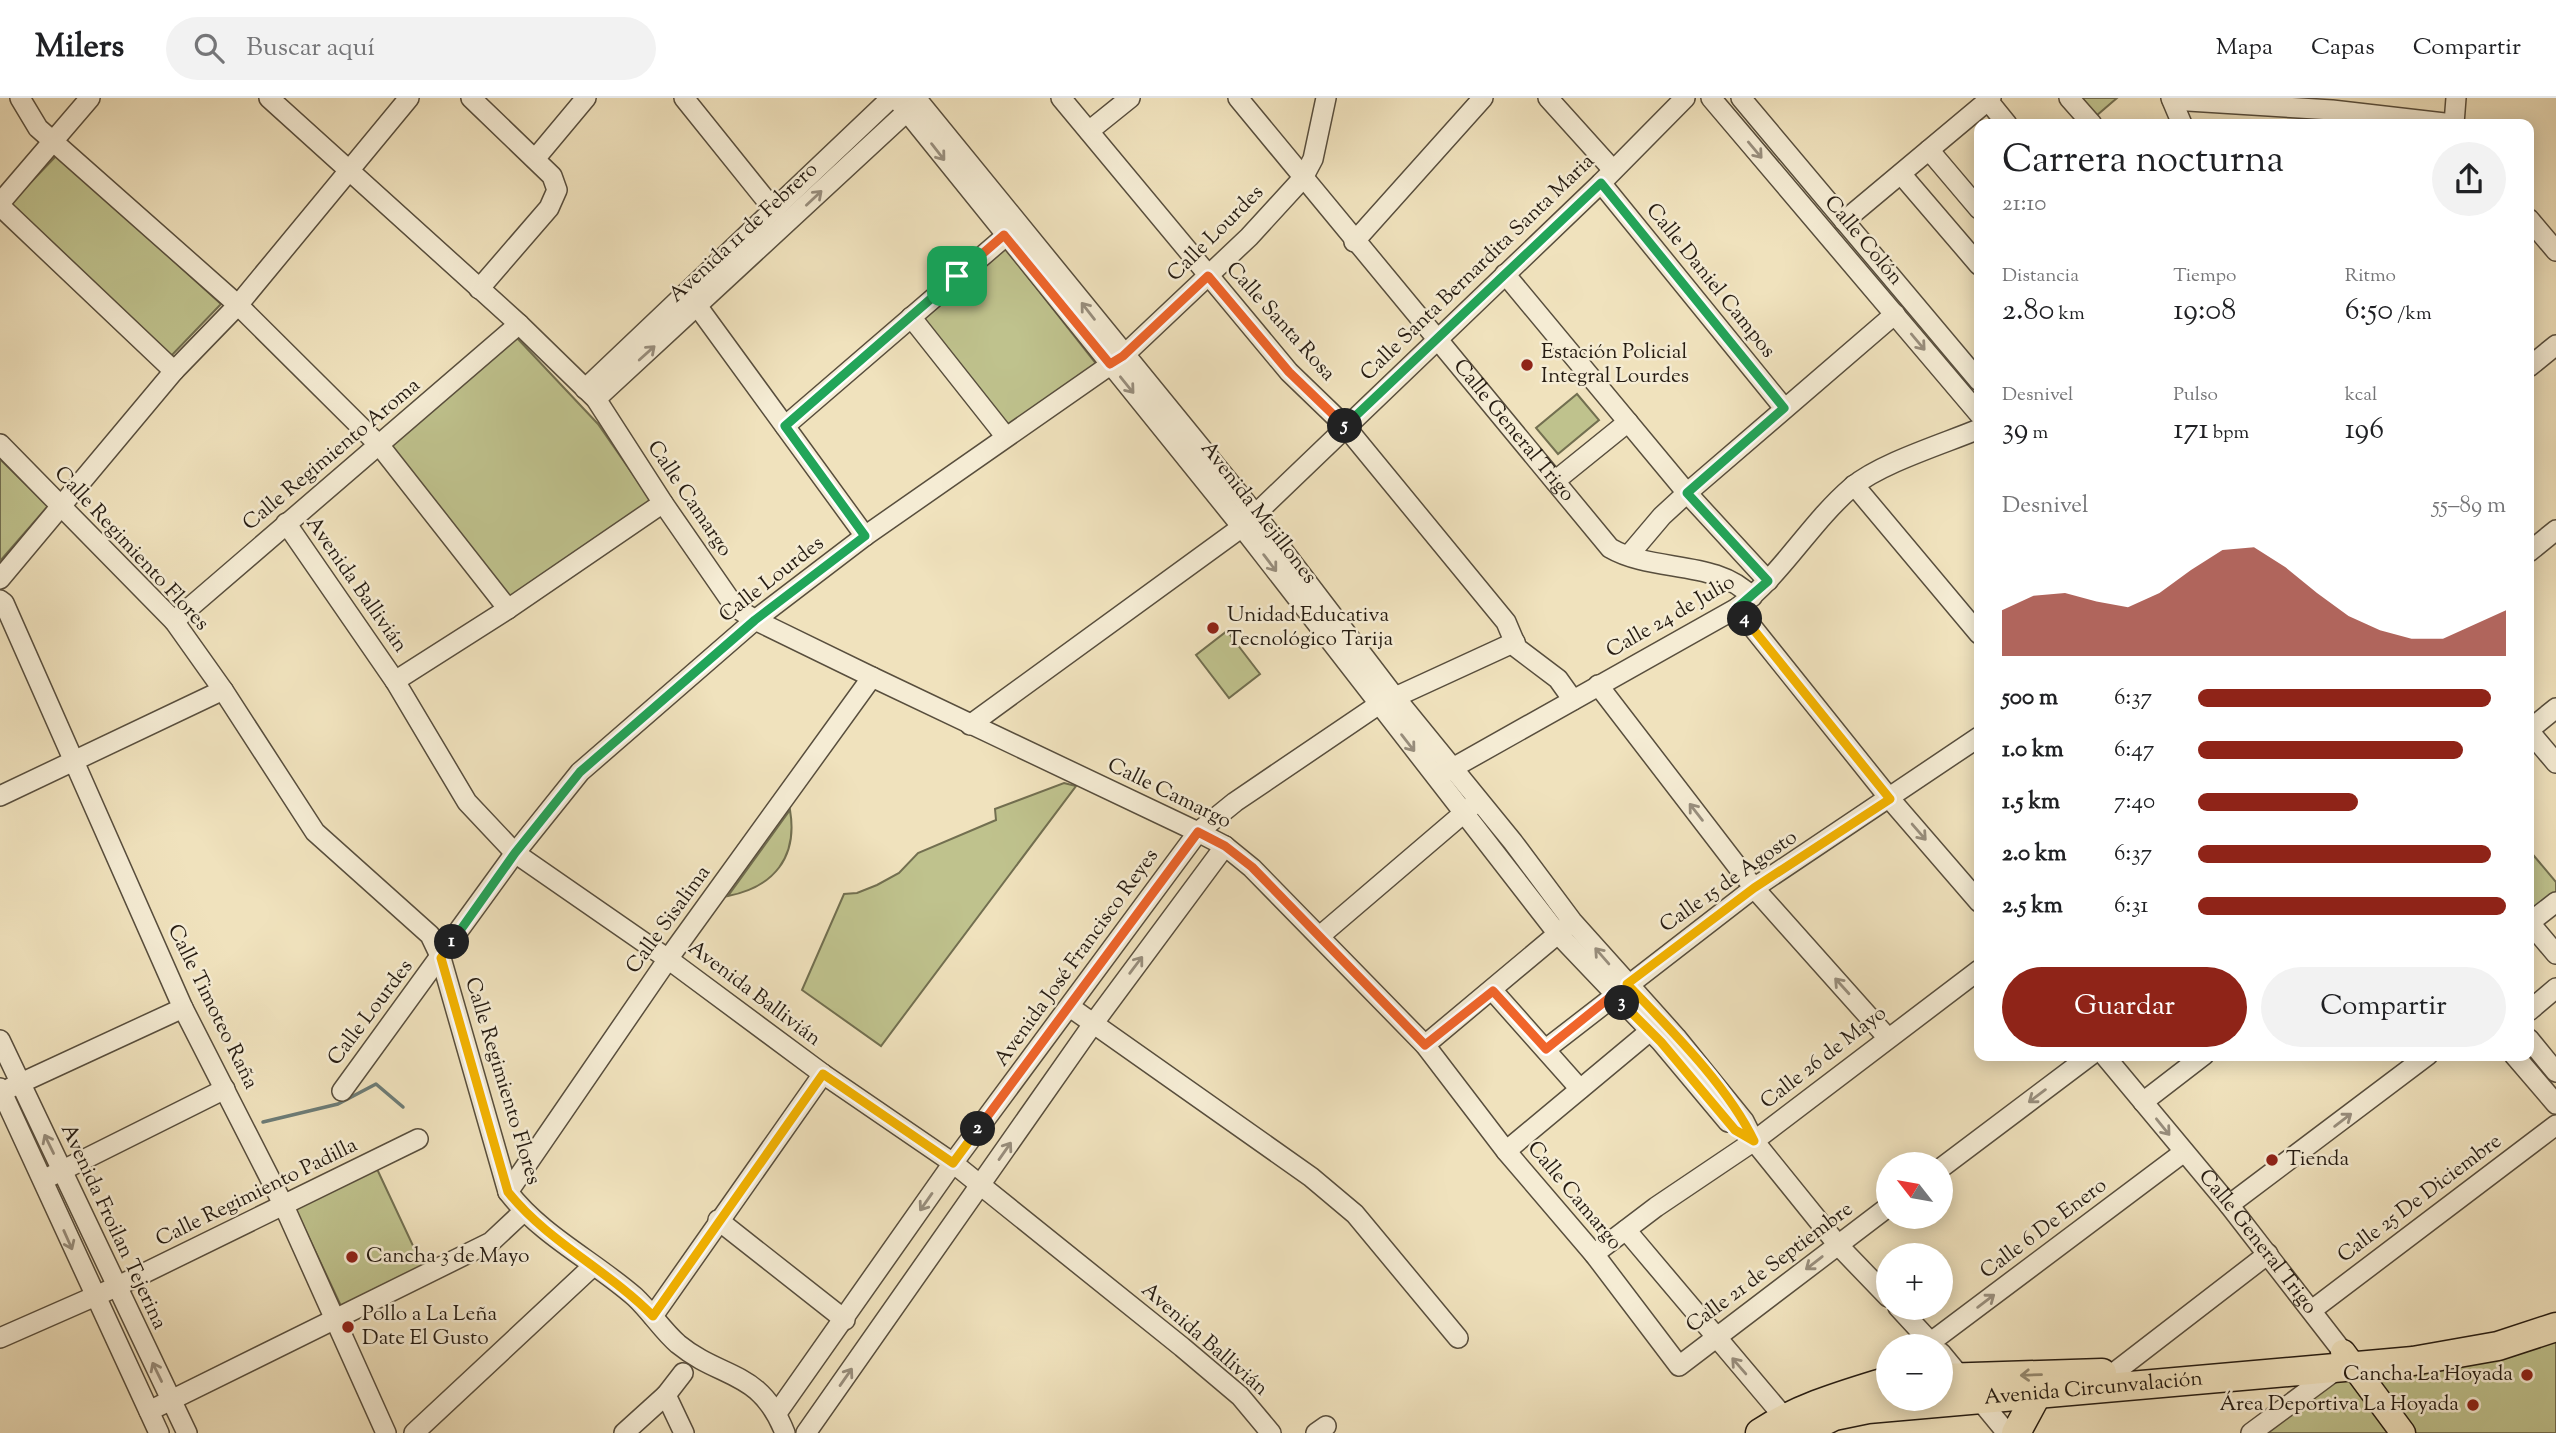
<!DOCTYPE html>
<html lang="es">
<meta charset="utf-8">
<style>
body{margin:0;font-family:"Sorts Mill Goudy",serif;background:#f2f2f2;color:#202124;height:100vh;display:flex;flex-direction:column;font-size:26px;white-space:nowrap}
*{box-sizing:border-box;margin:0}
p{font-size:23px;color:#757577}
.icon{flex:none;width:38px;height:38px;fill:none;stroke:currentColor;stroke-width:2;stroke-linecap:round;stroke-linejoin:round}
.map{position:relative;flex:1;overflow:hidden}
.panel{position:absolute;left:1974px;top:21px;width:560px;height:942px;display:flex;flex-direction:column;background:#fff;border-radius:14px;box-shadow:0 4px 18px #0003}
.panel>*{flex:none}
.needle{width:46px;rotate:301deg}
.controls{position:absolute;left:1876px;top:1054px;display:grid;gap:14px}
.controls a{display:grid;place-items:center;width:77px;height:77px;border-radius:50%;background:#fff;box-shadow:0 4px 18px #0003;font-size:35px}
.pin{position:absolute;display:grid;place-items:center;width:60px;height:60px;color:#fff;margin:-30px;border-radius:14px;box-shadow:0 4px 10px #0006}
.km{position:absolute;width:35px;height:35px;margin:-18px;border-radius:50%;background:#222;color:#fff;font-size:19px;line-height:35px;text-align:center}
.round{display:grid;place-items:center;flex:none;width:74px;height:74px;border-radius:37px;background:#f2f2f2}
.summary{display:flex;align-items:center;justify-content:space-between;height:119px;padding:0 28px}
h1{font-size:38px;font-weight:600;line-height:52px}
.metrics{display:grid;grid-template-columns:repeat(3,1fr);gap:10px;height:119px;padding:7px 28px}
.metrics div{display:grid;align-content:center}
.metrics b{font-size:30px;font-weight:600}
.metrics small{font-size:19px;font-weight:400}
.metrics p{font-size:19px}
.chart{height:196px;padding:14px 28px}
.chart p{display:flex;justify-content:space-between}
.chart svg{width:100%;height:126px;margin-top:7px;fill:#8f2418;opacity:.7}
.button{display:flex;gap:14px;margin-top:auto;padding:14px 28px}
.button a{flex:1;height:80px;border-radius:42px;background:#8f2418;color:#fff;font-size:28px;font-weight:600;line-height:80px;text-align:center}
.button a+a{background:#f2f2f2;color:#202124}
ul{padding:0 28px;list-style:none;font-size:23px}
li{display:grid;grid-template-columns:112px 84px 1fr;align-items:center;height:52px}
li i{height:18px;border-radius:9px;background:#8f2418}
header{display:flex;align-items:center;gap:42px;box-sizing:border-box;height:98px;padding:0 35px;background:#fff;border-bottom:2px solid #e0e0e0}
header strong{font-size:33px}
nav{display:flex;gap:38px;margin-inline-start:auto;font-size:24px}
.search{width:490px;height:63px;background:#f2f2f2;display:flex;align-items:center;gap:18px;box-sizing:border-box;padding:0 24px;border-radius:38px;color:#757577;font-size:26px}
.map>svg:first-child{display:block}
</style>
<header>
<strong>Milers</strong>
<div class="search"><svg class="icon" aria-label="search" viewBox="0 0 24 24"><circle cx="10" cy="10" r="6"/><path d="M15 15l6 6"/></svg>Buscar aquí</div>
<nav><a>Mapa</a><a>Capas</a><a>Compartir</a></nav>
</header>
<div class="map">
<svg width="2556" height="1335" viewBox="0 0 2556 1335">
<rect width="100%" height="100%" fill="#f0e2bd"/>
<filter id="stains"><feTurbulence type="fractalNoise" baseFrequency=".00286" numOctaves="4"/><feColorMatrix values="0 0 0 0 .2 0 0 0 0 .09 0 0 0 0 .02 0 0 0 .5 -.17"/></filter>
<radialGradient id="worn" r=".72"><stop offset=".6" stop-color="#630" stop-opacity="0"/><stop offset="1" stop-color="#630" stop-opacity=".3"/></radialGradient>
<g fill="#bfc28d" stroke="#726f50" stroke-width="2">
<polygon points="2082,0 2117,0 2096,18"/>
<polygon points="57,57 221,206 171,258 10,106"/>
<polygon points="1002,146 1097,267 1007,329 919,220"/>
<polygon points="517,240 598,326 652,404 510,501 390,347"/>
<polygon points="1577,296 1599,322 1558,356 1536,330"/>
<polygon points="0,361 48,408 0,463"/>
<polygon points="1227,533 1260,576 1229,600 1196,557"/>
<polygon points="1064,685 1076,688 881,948 802,892 844,796 857,795 877,787 899,775 918,755 996,722 995,711"/>
<path d="M 790,712 C 798,759 774,789 728,798 Z"/>
<polygon points="2529,752 2556,784 2556,796 2529,814"/>
<polygon points="377,1071 423,1169 341,1208 295,1110"/>
<polygon points="2556,1236 2556,1335 2410,1335 2369,1279"/>
<polygon points="2350,1277 2395,1335 2261,1335 2340,1278"/>
</g>
<g fill="none" stroke-linecap="round" stroke-linejoin="round">
<polyline stroke="#6d7c76" stroke-width="3.5" points="263,1024 338,1006 376,986 403,1009"/>
<g stroke="#584e3d" stroke-width="22">
<g id="minor">
<polyline points="20,0 38,30 238,207 380,348 508,511"/>
<polyline points="269,0 519,226 596,301 663,405 735,509 755,522 872,579 1198,734 1225,748 1252,770 1425,947 1506,1053 1594,1156 1679,1268 1888,1109"/>
<polyline points="471,0 552,78 557,92 549,110 479,191"/>
<polyline points="684,0 774,112"/>
<polyline points="896,0 1242,429 1558,836 1661,944 1728,1024"/>
<polyline points="916,0 1256,417 1394,598 1513,744 1572,823 1676,939 1744,1023 1754,1043 1838,1147 1888,1199"/>
<polyline points="1061,0 1289,274 1345,328 1506,524 1517,550 1558,581 1573,602"/>
<path id="s1" d="M 1238,0 L 1610,450 C 1653,475 1717,461 1752,499"/>
<polyline points="1548,0 1613,72"/>
<polyline points="1711,0 1979,316"/>
<polyline points="1741,0 1979,283"/>
<polyline points="1986,0 2007,26"/>
<polyline points="2069,0 2092,26"/>
<polyline points="2171,0 2182,26"/>
<polyline points="2172,2 2332,12 2453,26"/>
<polyline points="2454,26 2456,0"/>
<polyline points="1089,33 1130,0"/>
<polyline points="1929,52 1979,111"/>
<polyline points="535,61 586,0"/>
<polyline points="1901,76 1979,167"/>
<polyline points="1601,85 1784,310"/>
<polyline points="0,105 90,0"/>
<polyline points="0,108 174,273"/>
<polyline points="2529,121 2556,153"/>
<polyline points="1844,123 1991,0"/>
<polyline points="1354,144 1483,0"/>
<polyline points="1505,176 1687,395 1768,483"/>
<polyline points="698,209 865,438"/>
<polyline points="911,219 1006,339"/>
<polyline points="2529,269 2556,247"/>
<polyline points="585,291 891,0"/>
<polyline points="596,301 914,7"/>
<polyline points="785,328 1015,130"/>
<path d="M 0,346 L 174,523 L 223,592 L 315,734 L 430,837 L 441,860 L 508,1094 C 542,1138 594,1163 635,1199 C 651,1214 662,1232 678,1246 C 722,1282 760,1271 785,1335"/>
<polyline points="1555,383 1628,324"/>
<polyline points="1854,387 1979,536"/>
<polyline points="286,425 395,583 467,704 515,755 668,861 823,976 953,1065 1182,1249 1240,1298 1271,1335"/>
<polyline points="2529,454 2556,432"/>
<polyline points="1629,457 1662,418 1687,395 1895,216"/>
<polyline points="0,481 174,273 238,207 409,0"/>
<polyline points="0,502 4,505 183,910 284,1108 386,1335"/>
<polyline points="1737,510 1890,701 1979,804"/>
<polyline points="174,523 519,226"/>
<polyline points="395,583 508,511 663,405"/>
<polyline points="1598,587 1754,790 1887,939"/>
<polyline points="970,627 1242,429 1601,85 1685,0"/>
<polyline points="2529,632 2556,610"/>
<polyline points="2529,633 2556,665"/>
<path d="M 1442,676 L 1737,510 C 1782,477 1809,426 1852,389 C 1881,365 1943,346 1979,331"/>
<polyline points="0,698 223,592"/>
<polyline points="2529,824 2556,856"/>
<polyline points="2529,825 2556,804"/>
<polyline points="1321,837 1472,708"/>
<polyline points="1493,893 1580,991"/>
<polyline points="1070,909 1311,1079 1355,1116 1458,1240"/>
<polyline points="2529,913 2556,890"/>
<polyline points="2529,941 2556,974"/>
<polyline points="0,942 187,1335"/>
<polyline points="1425,947 1566,829"/>
<polyline points="1546,951 1754,790 1979,639"/>
<path id="s2" d="M 2104,957 L 2229,1107 L 2343,1254"/>
<polyline points="2514,957 2556,1006"/>
<polyline points="0,990 159,1335"/>
<polyline points="10,990 183,910"/>
<polyline points="342,993 515,755 580,674 755,522 865,438 1123,258 1249,139 1303,80 1313,61 1326,0"/>
<polyline points="2143,1004 2204,957"/>
<polyline points="1506,1053 1650,933"/>
<polyline points="1941,1070 2091,957"/>
<polyline points="51,1078 225,991"/>
<polyline points="508,1094 668,861 872,579"/>
<polyline points="2229,1107 2428,957"/>
<polyline points="718,1122 845,1222"/>
<polyline points="1626,1132 1784,1319"/>
<polyline points="1594,1156 1656,1109 1754,1043 1979,872"/>
<polyline points="1898,1209 1934,1248"/>
<polyline points="2312,1212 2556,1027"/>
<polyline points="653,1218 823,976"/>
<polyline points="0,1240 116,1189 418,1041"/>
<polyline points="1931,1244 2184,1054"/>
<polyline points="1941,1255 2007,1335"/>
<polyline points="2115,1274 2268,1156"/>
<polyline points="666,1297 684,1335"/>
<polyline points="149,1313 491,1144 523,1114"/>
<polyline points="777,1315 953,1065 1198,734 1235,704 1378,607 1515,544"/>
<polyline points="414,1335 593,1168"/>
<polyline points="624,1335 666,1297 683,1275"/>
<polyline points="806,1335 1093,926 1225,748"/>
<polyline points="1316,1335 1326,1328"/>
<polyline points="2251,1335 2336,1272"/>
</g>
</g>
<g stroke="#261c12" stroke-width="27">
<polyline id="major" points="2343,1254 2403,1335"/>
</g>
<g stroke="#261c12" stroke-width="31">
<g id="highway">
<polyline points="1941,1280 2102,1275"/>
<path d="M 1760,1335 C 1800,1309 1843,1297 1888,1283"/>
<path id="s3" d="M 1800,1335 L 1834,1318 L 1868,1311 L 2413,1263 L 2498,1248 L 2556,1229"/>
<polyline points="2016,1335 2036,1298"/>
</g>
</g>
<use href="#minor" stroke="#f5ecd4" stroke-width="19"/>
<use href="#major" stroke="#f0e2bd" stroke-width="24"/>
<use href="#highway" stroke="#f0e2bd" stroke-width="28"/>
</g>
<defs><path id="oneway-shaft" d="M-6 0H5M1.5-3L5.5 0L1.5 3" fill="none" stroke-width="1.6" stroke-linecap="round" stroke-linejoin="round" transform="scale(1.75)"/></defs>
<g stroke="#988e7d">
<use href="#oneway-shaft" transform="translate(1755 52) rotate(50)"/>
<use href="#oneway-shaft" transform="translate(938 54) rotate(52)"/>
<use href="#oneway-shaft" transform="translate(814 100) rotate(-43)"/>
<use href="#oneway-shaft" transform="translate(1088 213) rotate(-128)"/>
<use href="#oneway-shaft" transform="translate(1918 244) rotate(50)"/>
<use href="#oneway-shaft" transform="translate(647 255) rotate(-42)"/>
<use href="#oneway-shaft" transform="translate(1127 287) rotate(51)"/>
<use href="#oneway-shaft" transform="translate(1270 465) rotate(53)"/>
<use href="#oneway-shaft" transform="translate(1408 645) rotate(52)"/>
<use href="#oneway-shaft" transform="translate(1696 714) rotate(-128)"/>
<use href="#oneway-shaft" transform="translate(1919 734) rotate(49)"/>
<use href="#oneway-shaft" transform="translate(1602 858) rotate(-131)"/>
<use href="#oneway-shaft" transform="translate(1136 867) rotate(-53)"/>
<use href="#oneway-shaft" transform="translate(1842 888) rotate(-132)"/>
<use href="#oneway-shaft" transform="translate(2037 998) rotate(143)"/>
<use href="#oneway-shaft" transform="translate(2343 1022) rotate(-37)"/>
<use href="#oneway-shaft" transform="translate(2163 1029) rotate(51)"/>
<use href="#oneway-shaft" transform="translate(49 1046) rotate(-116)"/>
<use href="#oneway-shaft" transform="translate(1005 1053) rotate(-55)"/>
<use href="#oneway-shaft" transform="translate(926 1104) rotate(125)"/>
<use href="#oneway-shaft" transform="translate(68 1142) rotate(66)"/>
<use href="#oneway-shaft" transform="translate(1814 1165) rotate(142)"/>
<use href="#oneway-shaft" transform="translate(1986 1203) rotate(-37)"/>
<use href="#oneway-shaft" transform="translate(1739 1268) rotate(-131)"/>
<use href="#oneway-shaft" transform="translate(157 1274) rotate(-116)"/>
<use href="#oneway-shaft" transform="translate(846 1279) rotate(-55)"/>
</g>
<use stroke="#958970" href="#oneway-shaft" transform="translate(2031 1277) rotate(178)"/>
<g fill="none" stroke-linecap="round" stroke-linejoin="round">
<g stroke="#fff" stroke-width="14">
<polyline id="split-1" points="452,844 515,755 580,674 755,522 865,438 785,328 957,178"/>
</g>
<g stroke="#fff" stroke-width="14">
<path id="split-2" d="M 452,844 L 441,860 L 508,1094 C 548,1144 608,1172 653,1218 L 823,976 L 953,1065 L 978,1031"/>
</g>
<g stroke="#fff" stroke-width="14">
<polyline id="split-3" points="978,1031 1198,734 1225,748 1252,769 1425,947 1493,893 1546,951 1614,896 1622,905"/>
</g>
<g stroke="#fff" stroke-width="14">
<path id="split-4" d="M 1622,905 L 1661,944 L 1735,1032 L 1754,1043 C 1728,988 1669,930 1627,886 L 1754,790 L 1890,701 L 1745,521"/>
</g>
<g stroke="#fff" stroke-width="14">
<polyline id="split-5" points="1345,328 1601,85 1784,310 1687,395 1768,483 1737,510 1745,521"/>
</g>
<g stroke="#fff" stroke-width="14">
<polyline id="split-6" points="957,178 1004,137 1110,266 1123,258 1208,178 1289,274 1345,328"/>
</g>
<use href="#split-1" stroke="#22a559" stroke-width="9"/>
<use href="#split-2" stroke="#f5b400" stroke-width="9"/>
<use href="#split-3" stroke="#f0652b" stroke-width="9"/>
<use href="#split-4" stroke="#f5b400" stroke-width="9"/>
<use href="#split-5" stroke="#22a559" stroke-width="9"/>
<use href="#split-6" stroke="#f0652b" stroke-width="9"/>
</g>
<g fill="#8f2418" stroke="#f5ecd4" stroke-width="2.5">
<circle cx="1527" cy="267" r="7"/>
<circle cx="1213" cy="530" r="7"/>
<circle cx="2272" cy="1062" r="7"/>
<circle cx="352" cy="1159" r="7"/>
<circle cx="348" cy="1229" r="7"/>
<circle cx="2527" cy="1277" r="7"/>
<circle cx="2473" cy="1307" r="7"/>
</g>
<g text-anchor="middle" dominant-baseline="central" stroke-width="5" stroke-linejoin="round" paint-order="stroke">
<g font-size="21" fill="#261c12" stroke="#f5ecd4">
<text transform="translate(744 135) rotate(-43)">Avenida 11 de Febrero</text>
<text transform="translate(1216 136) rotate(-45)">Calle Lourdes</text>
<text transform="translate(1863 143) rotate(50)">Calle Colón</text>
<text transform="translate(1478 170) rotate(-44)">Calle Santa Bernardita Santa Maria</text>
<text transform="translate(1710 183) rotate(51)">Calle Daniel Campos</text>
<text transform="translate(1280 224) rotate(48)">Calle Santa Rosa</text>
<text stroke="none"><textPath href="#s1" startOffset="432">Calle General Trigo</textPath></text>
<text transform="translate(332 357) rotate(-40)">Calle Regimiento Aroma</text>
<text transform="translate(689 401) rotate(56)">Calle Camargo</text>
<text transform="translate(1258 415) rotate(52)">Avenida Mejillones</text>
<text transform="translate(131 451) rotate(47)">Calle Regimiento Flores</text>
<text transform="translate(772 482) rotate(-38)">Calle Lourdes</text>
<text transform="translate(356 487) rotate(55)">Avenida Ballivián</text>
<text transform="translate(1671 519) rotate(-30)">Calle 24 de Julio</text>
<text transform="translate(1169 696) rotate(26)">Calle Camargo</text>
<text transform="translate(1729 784) rotate(-35)">Calle 15 de Agosto</text>
<text transform="translate(669 822) rotate(-54)">Calle Sisalima</text>
<text transform="translate(1077 860) rotate(-54)">Avenida José Francisco Reyes</text>
<text transform="translate(754 896) rotate(37)">Avenida Ballivián</text>
<text transform="translate(212 909) rotate(64)">Calle Timoteo Raña</text>
<text transform="translate(371 915) rotate(-53)">Calle Lourdes</text>
<text transform="translate(1824 960) rotate(-38)">Calle 26 de Mayo</text>
<text transform="translate(502 983) rotate(73)">Calle Regimiento Flores</text>
<text transform="translate(257 1095) rotate(-26)">Calle Regimiento Padilla</text>
<text transform="translate(1574 1098) rotate(50)">Calle Camargo</text>
<text transform="translate(2420 1101) rotate(-37)">Calle 25 De Diciembre</text>
<text transform="translate(113 1129) rotate(65)">Avenida Froilan Tejerina</text>
<text transform="translate(2044 1131) rotate(-37)">Calle 6 De Enero</text>
<text stroke="none"><textPath href="#s2" startOffset="242">Calle General Trigo</textPath></text>
<text transform="translate(1770 1170) rotate(-37)">Calle 21 de Septiembre</text>
<text transform="translate(1204 1242) rotate(41)">Avenida Ballivián</text>
<text stroke="none"><textPath href="#s3" startOffset="299">Avenida Circunvalación</textPath></text>
</g>
<g font-size="21" fill="#261c12" stroke="#f5ecd4" text-anchor="start">
<text x="1541" y="255">Estación Policial<tspan x="1541" dy="24">Integral Lourdes</tspan></text>
<text x="1227" y="518">Unidad Educativa<tspan x="1227" dy="24">Tecnológico Tarija</tspan></text>
<text x="2286" y="1062">Tienda</text>
<text x="366" y="1159">Cancha 3 de Mayo</text>
<text x="362" y="1217">Pollo a La Leña<tspan x="362" dy="24">Date El Gusto</tspan></text>
<text x="2513" y="1277" text-anchor="end">Cancha La Hoyada</text>
<text x="2459" y="1307" text-anchor="end">Área Deportiva La Hoyada</text>
</g>
</g>
<rect width="100%" height="100%" filter="url(#stains)"/>
<rect width="100%" height="100%" fill="url(#worn)"/>
</svg>
<div class="controls">
<a><svg class="needle" viewBox="-14 -14 28 28"><path d="M0-13l5 13h-10z" fill="#e53935"/><path d="M0 13l5-13h-10z" fill="#757577"/></svg></a>
<a>+</a>
<a>−</a>
</div>
<div class="pin" style="left:957px;top:178px;background:#1e9e55"><svg class="icon" aria-label="arrive" viewBox="0 0 24 24"><path d="M6 21V4h12l-3 4 3 4H6"/></svg></div>
<b class="km" style="left:452px;top:844px">1</b>
<b class="km" style="left:978px;top:1031px">2</b>
<b class="km" style="left:1622px;top:905px">3</b>
<b class="km" style="left:1745px;top:521px">4</b>
<b class="km" style="left:1345px;top:328px">5</b>
<section class="panel">
<div class="summary"><div><h1>Carrera nocturna</h1><p>21:10</p></div><a class="round"><svg class="icon" aria-label="share" viewBox="0 0 24 24"><path d="M12 15V3M7 8l5-5 5 5M5 13v7h14v-7"/></svg></a></div>
<div class="metrics">
<div><p>Distancia</p><b>2.80<small> km</small></b></div>
<div><p>Tiempo</p><b>19:08</b></div>
<div><p>Ritmo</p><b>6:50<small> /km</small></b></div>
</div>
<div class="metrics">
<div><p>Desnivel</p><b>39<small> m</small></b></div>
<div><p>Pulso</p><b>171<small> bpm</small></b></div>
<div><p>kcal</p><b>196</b></div>
</div>
<div class="chart"><p><span>Desnivel</span>55–89 m</p>
<svg viewBox="0 0 160 44" preserveAspectRatio="none"><path d="M0 44V28L10 23L20 22L30 25L40 27L50 22L60 14L70 7L80 6L90 13L100 22L110 30L120 35L130 38L140 38L150 33L160 28V44z"/></svg>
</div>
<ul>
<li><b>500 m</b>6:37<i style="width:95%"></i></li>
<li><b>1.0 km</b>6:47<i style="width:86%"></i></li>
<li><b>1.5 km</b>7:40<i style="width:52%"></i></li>
<li><b>2.0 km</b>6:37<i style="width:95%"></i></li>
<li><b>2.5 km</b>6:31<i style="width:100%"></i></li>
</ul>
<div class="button"><a>Guardar</a><a>Compartir</a></div>
</section>
</div>
